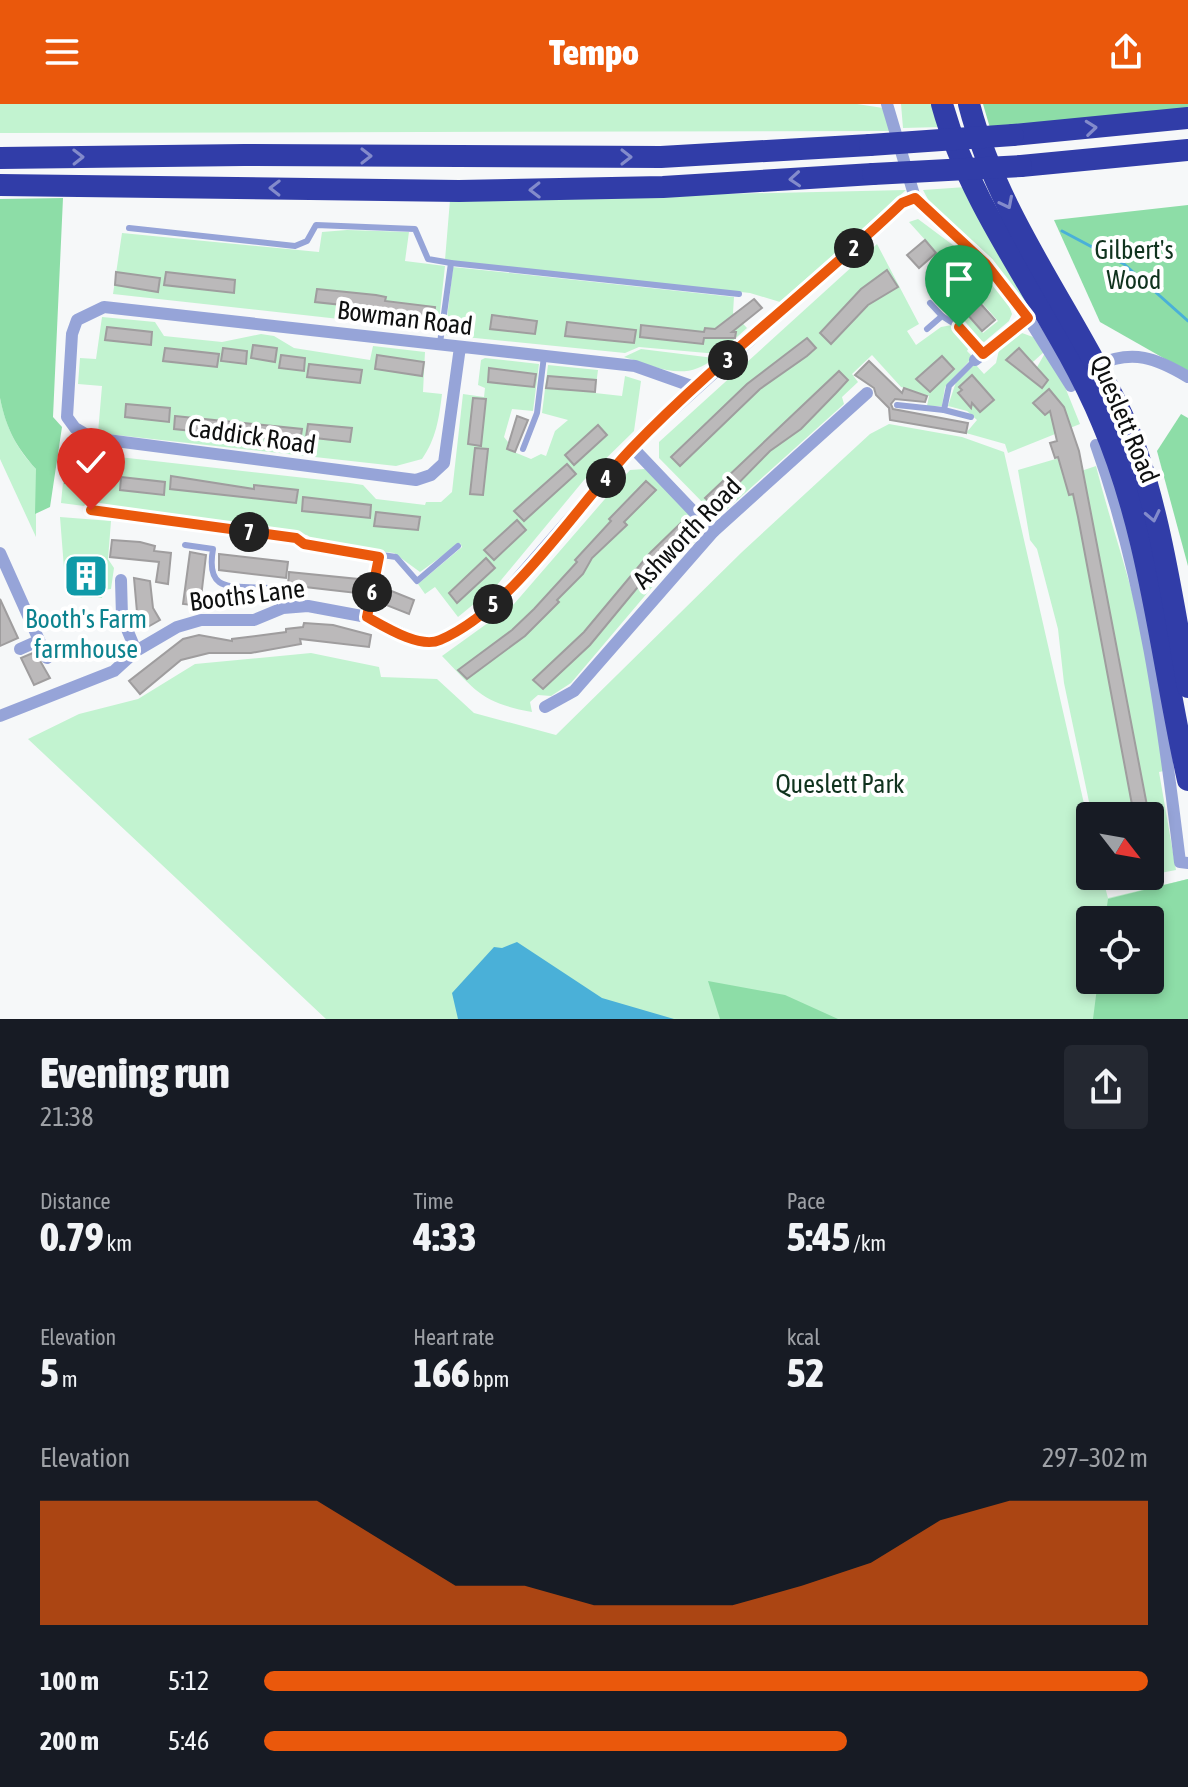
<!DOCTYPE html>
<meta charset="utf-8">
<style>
body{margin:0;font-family:"Asap Condensed",sans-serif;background:#242831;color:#f1f3f6;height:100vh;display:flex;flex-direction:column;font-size:30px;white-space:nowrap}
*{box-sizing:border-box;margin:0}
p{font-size:26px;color:#9ea1a6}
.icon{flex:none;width:44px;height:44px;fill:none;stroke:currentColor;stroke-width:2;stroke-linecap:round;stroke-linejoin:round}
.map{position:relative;height:915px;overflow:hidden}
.drawer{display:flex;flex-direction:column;background:#171b24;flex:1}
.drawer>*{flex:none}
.needle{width:52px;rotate:121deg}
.buttons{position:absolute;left:1076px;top:698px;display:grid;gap:16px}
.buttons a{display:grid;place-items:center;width:88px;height:88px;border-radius:8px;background:#171b24;box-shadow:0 4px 12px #0003;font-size:40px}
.pin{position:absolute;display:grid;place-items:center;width:68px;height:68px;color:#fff;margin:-82px -34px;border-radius:50% 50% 50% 0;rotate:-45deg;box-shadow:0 0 8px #0007}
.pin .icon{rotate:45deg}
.km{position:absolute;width:40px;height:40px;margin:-20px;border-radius:50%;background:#222;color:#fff;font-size:22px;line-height:40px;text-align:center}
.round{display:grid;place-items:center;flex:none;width:84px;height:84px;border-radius:8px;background:#242831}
.headline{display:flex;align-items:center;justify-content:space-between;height:136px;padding:0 40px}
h1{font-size:44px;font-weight:800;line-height:60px}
.metrics{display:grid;grid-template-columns:repeat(3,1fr);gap:12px;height:136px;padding:8px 40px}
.metrics div{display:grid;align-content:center}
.metrics b{font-size:40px;font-weight:800}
.metrics small{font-size:22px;font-weight:400}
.metrics p{font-size:22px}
.chart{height:224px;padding:16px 40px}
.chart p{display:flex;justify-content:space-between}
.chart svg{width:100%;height:144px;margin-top:8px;fill:#ea580c;opacity:.7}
ul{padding:0 40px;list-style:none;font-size:26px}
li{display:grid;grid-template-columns:128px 96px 1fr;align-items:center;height:60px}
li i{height:20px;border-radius:10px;background:#ea580c}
header{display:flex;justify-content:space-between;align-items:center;height:104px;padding:0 40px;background:#ea580c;color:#fff;font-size:36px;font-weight:800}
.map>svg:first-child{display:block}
</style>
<header><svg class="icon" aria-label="menu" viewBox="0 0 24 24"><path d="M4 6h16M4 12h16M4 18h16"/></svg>Tempo<svg class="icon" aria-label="share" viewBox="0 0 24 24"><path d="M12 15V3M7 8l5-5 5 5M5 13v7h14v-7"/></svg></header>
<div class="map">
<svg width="1188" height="915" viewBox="0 0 1188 915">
<rect width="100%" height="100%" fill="#f6f8f9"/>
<g fill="#c2f3d0" fill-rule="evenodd">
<polygon points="0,0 857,0 883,4 890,27 0,29"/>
<polygon points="901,0 936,0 942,23 903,24"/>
<polygon points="966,83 1033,210 979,143 932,103 923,86"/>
<polygon points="906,86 780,198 750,189 445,156 450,96"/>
<path d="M 918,115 L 977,159 L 1009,202 L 1012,210 L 1009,217 L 984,238 L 971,233 L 925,179 L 943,164 L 945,167 L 933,181 L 938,187 L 943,184 L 950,193 L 946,196 L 950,200 L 954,198 L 958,201 L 973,189 L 909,118 ZM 976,192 L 998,217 L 983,229 L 960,204 Z"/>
<polygon points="347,126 409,128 405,157 445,162 438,226 113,190 122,129 319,148 322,128"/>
<polygon points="877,140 919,220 907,227 916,241 941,223 952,221 970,242 967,247 973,253 945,283 942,302 927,302 929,292 901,283 872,251 852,270 858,278 842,293 844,300 725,407 711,407 659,354 659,338"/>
<polygon points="453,163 734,193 733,209 747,224 718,250 639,243 625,249 445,231"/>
<path d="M 102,213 L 155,218 L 164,232 L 222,238 L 261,230 L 274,232 L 294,244 L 370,256 L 373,242 L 425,248 L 423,288 L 442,290 C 439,315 436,335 422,355 L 396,362 L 98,329 L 102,282 L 78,280 L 80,254 L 96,255 Z"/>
<polygon points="1022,229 1033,233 1044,248 1024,266 1036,265 1045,249 1065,283 1080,320 1008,349 1005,340 966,329 977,316 967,307 948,302 956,278 975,260 984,270 996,259 999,246"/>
<path d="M 641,245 L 714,254 C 686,279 657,263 624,253 Z"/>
<polygon points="485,254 539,260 533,307 512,305 504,333 508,338 507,345 531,355 541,350 546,352 555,327 568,316 542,309 548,261 598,266 595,289 622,292 625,272 641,277 634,327 584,376 497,481 458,513 435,483 425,490 418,480 462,443 460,439 420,468 394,449 319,440 307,431 61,399 66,347 350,379 363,381 376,395 425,401 426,398 441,398 452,388 463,290 484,293 485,284 478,281 481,256"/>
<path d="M 0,294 C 6,323 16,344 36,365 L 36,433 L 0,355 Z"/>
<path d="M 889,320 L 962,333 L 1004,348 L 1090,726 L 1090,772 L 1102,772 L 1108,794 L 1188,775 L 1188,915 L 326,915 L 28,635 L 79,610 L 138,595 L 195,560 L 311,549 L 379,563 L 381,573 L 437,575 L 474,609 L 556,631 L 742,448 L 870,330 ZM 1090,816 L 1150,816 L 1150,876 L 1090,876 Z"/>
<path d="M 1059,354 L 1063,373 L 1096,362 C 1108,410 1124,456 1136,504 C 1149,557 1156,613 1164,667 L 1159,668 L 1176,766 L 1150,771 L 1150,712 L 1092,712 L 1064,579 L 1058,525 L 1037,445 L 1030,436 L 1018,366 Z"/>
<path d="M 645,365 L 699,419 L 700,433 L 671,461 L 571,579 L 551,592 L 538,591 L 530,598 L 532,608 C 482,599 476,587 442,552 L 514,500 L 630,366 Z"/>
<polygon points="60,413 111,417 108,455 114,464 111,485 103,486 102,494 82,494 65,477"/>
</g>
<g fill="#8ddda7">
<polygon points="983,0 1188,0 1188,4 990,24"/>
<path d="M 63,94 L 53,313 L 62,323 L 50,403 L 35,410 L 36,365 C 16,343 6,324 0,294 L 0,95 Z"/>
<polygon points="1188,101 1188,268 1100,218 1054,116"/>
<polygon points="1181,310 1188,314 1188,462 1157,347"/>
<polygon points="1188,775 1188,915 1093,915 1098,876 1150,876 1150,816 1105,816 1108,795"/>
<polygon points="708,877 785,891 838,915 720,915"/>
</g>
<polygon fill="#4ab0d8" points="517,838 602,894 674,915 458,915 452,889 494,843 502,844"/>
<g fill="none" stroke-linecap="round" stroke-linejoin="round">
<polyline stroke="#4ab0d8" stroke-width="3" points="1062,127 1124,160 1188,217"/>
</g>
<g fill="#bbb9ba" stroke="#9f9d9e" stroke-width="2">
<polygon points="925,136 936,149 919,164 907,151"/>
<polygon points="949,164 995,216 982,227 966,209 975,200 962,205 954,196 951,199 934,181"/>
<polygon points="887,166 898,183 868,201 831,240 820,229 861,185"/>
<polygon points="116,168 160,174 158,188 115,181"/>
<polygon points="166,168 235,176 234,189 164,181"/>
<polygon points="317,185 376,191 386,193 385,197 435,203 433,216 388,211 389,206 315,198"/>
<polygon points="754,195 762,204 732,228 736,228 735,234 704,234 703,240 640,233 641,221 704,228 705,224 715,225"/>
<polygon points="492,211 537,217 535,230 490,225"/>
<polygon points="567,218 636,226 634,239 565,232"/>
<polygon points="107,223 152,228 151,241 105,236"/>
<polygon points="807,234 816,244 807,252 760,285 680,362 671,353 747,280"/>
<polygon points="253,241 277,244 275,258 251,254"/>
<polygon points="165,244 219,250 217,263 163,257"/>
<polygon points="223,244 247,247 246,260 221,257"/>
<polygon points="1019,244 1048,276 1042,284 1006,256"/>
<polygon points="281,251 305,254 304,267 279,264"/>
<polygon points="377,251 424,258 422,272 375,265"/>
<polygon points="942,252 954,265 930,288 916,275"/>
<polygon points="869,257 902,289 904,284 927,292 925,298 895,295 891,300 893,305 968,319 966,329 890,316 889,304 876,291 874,284 855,271"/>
<polygon points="309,260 362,266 360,279 307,273"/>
<polygon points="489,264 536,270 534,283 488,278"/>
<polygon points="839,267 848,276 836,289 801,325 770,347 718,400 715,397 712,400 705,394"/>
<polygon points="972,271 994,296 980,308 972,299 971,304 958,289 962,286 959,283"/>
<polygon points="548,272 596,276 595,288 546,284"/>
<polygon points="1049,285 1064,303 1079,347 1149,712 1135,712 1133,706 1078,413 1073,390 1069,391 1058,353 1055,354 1050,339 1057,337 1050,307 1045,311 1033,299"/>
<polygon points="473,294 486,295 481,342 468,340"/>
<polygon points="126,300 170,304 169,318 125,313"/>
<polygon points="175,312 302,325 300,338 174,325"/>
<polygon points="517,312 528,316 515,348 507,345"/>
<polygon points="308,320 352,324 350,338 306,333"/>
<polygon points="598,321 607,331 574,361 565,351"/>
<polygon points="475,344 488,345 483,391 470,390"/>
<polygon points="567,360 576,370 524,417 514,407"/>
<polygon points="66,361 116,366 115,379 74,375 73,380 65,379"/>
<polygon points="171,372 254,385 254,381 298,386 296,399 170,385"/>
<polygon points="121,373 165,378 164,391 120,386"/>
<polygon points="646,377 656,386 624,418 627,421 592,454 583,470 557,496 559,498 525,532 467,575 458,566 512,526 534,505 577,458 575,456 611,417 609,415"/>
<polygon points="303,393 371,401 370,414 302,407"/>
<polygon points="376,408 420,413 418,426 374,422"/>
<polygon points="517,416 526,426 494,456 484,446"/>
<polygon points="684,416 693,425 656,461 590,541 543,585 533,576 584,528 650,449"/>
<polygon points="112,436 140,438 155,442 154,447 171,449 168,480 156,478 159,458 110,453"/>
<polygon points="190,448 206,451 200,502 183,500"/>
<polygon points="219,450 288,458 286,474 219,466"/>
<polygon points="486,454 495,464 457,499 449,489"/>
<polygon points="102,463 103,477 70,479 69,468"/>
<polygon points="289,468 368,476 365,490 288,481"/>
<polygon points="134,474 150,477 153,504 160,516 146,524 137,508"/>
<polygon points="379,482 414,496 409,510 376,497"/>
<polygon points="0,495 18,534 0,542"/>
<polygon points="304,519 333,521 371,531 369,543 300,535 301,540 251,549 209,549 181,556 140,590 129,577 183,535 199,531 232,537 232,535 286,528 286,525 303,523"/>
<polygon points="35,548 50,574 34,581 21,554"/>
</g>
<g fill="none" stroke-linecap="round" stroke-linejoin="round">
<g stroke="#96a4d8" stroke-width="6">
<polyline points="129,124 295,142 307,137 316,121 415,125 428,155 451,159 739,190"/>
<polyline points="930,199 942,212"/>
<polyline points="927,225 942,212 959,223 983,250"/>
<polyline points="440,239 451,159"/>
<polyline points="897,301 944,306"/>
<polyline points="971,313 944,306 949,282 975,256"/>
<polyline points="523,345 537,309 544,252"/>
<polyline points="91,406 296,434 304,440 396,453 417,477 458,442"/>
<path d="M 185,441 L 213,445 C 205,491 233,481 268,484 L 283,504"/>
<polyline points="367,512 379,453"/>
</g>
<g stroke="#96a4d8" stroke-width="12">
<polyline points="887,0 915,94 986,160 1028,214 1071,282"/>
<polyline points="460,243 444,359 431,371 416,376 92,334 75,324 67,313 72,230 77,216 104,203 635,262 697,284"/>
<polyline points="975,256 1028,214"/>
<path d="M 1097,261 C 1133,245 1156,254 1188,273"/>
<path d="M 1096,341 C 1144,475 1163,617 1180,758 L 1188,759"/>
<polyline points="632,343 713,428"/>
<polyline points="0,449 47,554"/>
<polyline points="121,476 122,513 136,547"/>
<polyline points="20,545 38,537"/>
<polyline points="545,603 574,587 713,428 867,289"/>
<polyline points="0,612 114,567 136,547 177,523 201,516 254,516 283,504 308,502 367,513 413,535 437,538 470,519 503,491 632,343 902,99 915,94"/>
</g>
<g stroke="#313da8" stroke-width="22">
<path d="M 942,0 C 974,116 1056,208 1102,318 C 1151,432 1161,557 1188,676"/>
<path d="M 969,0 C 998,113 1073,207 1122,311 C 1157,385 1173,500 1188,583"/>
<polyline points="1013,31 1188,14"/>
<polyline points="0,54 244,51 661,53 870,41"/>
<polyline points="1021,62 1188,46"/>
<polyline points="0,81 459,87 663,83 873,70"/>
</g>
<g stroke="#313da8" stroke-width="22">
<polyline points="870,41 1013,31"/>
<polyline points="873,70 1021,62"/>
</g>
</g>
<defs><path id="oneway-chevron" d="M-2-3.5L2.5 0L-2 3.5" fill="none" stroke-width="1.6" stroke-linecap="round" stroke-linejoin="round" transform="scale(2)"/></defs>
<g stroke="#838bcb">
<use href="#oneway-chevron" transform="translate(1091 24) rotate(-6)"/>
<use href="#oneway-chevron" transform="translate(366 52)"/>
<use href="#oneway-chevron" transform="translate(78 53) rotate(-1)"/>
<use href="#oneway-chevron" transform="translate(626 53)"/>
<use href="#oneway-chevron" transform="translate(795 75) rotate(176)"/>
<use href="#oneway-chevron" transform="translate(275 84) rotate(-179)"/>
<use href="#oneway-chevron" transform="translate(535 86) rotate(179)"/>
<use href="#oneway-chevron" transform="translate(1007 99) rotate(63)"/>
<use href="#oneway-chevron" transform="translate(1153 412) rotate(78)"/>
</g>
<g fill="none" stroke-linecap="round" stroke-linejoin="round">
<g stroke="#fff" stroke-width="16">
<path id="route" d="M 91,406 L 296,434 L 304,440 L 379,453 L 367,513 C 385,523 420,545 440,536 C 513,505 577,401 632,344 C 716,257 814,183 902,99 L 915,94 L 986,160 L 1028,214 L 983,250 L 959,223"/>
</g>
<use href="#route" stroke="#ea580c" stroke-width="10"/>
</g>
<defs>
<g id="building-square" transform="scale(2.3)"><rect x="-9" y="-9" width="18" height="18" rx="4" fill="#0f9aa8" stroke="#fff"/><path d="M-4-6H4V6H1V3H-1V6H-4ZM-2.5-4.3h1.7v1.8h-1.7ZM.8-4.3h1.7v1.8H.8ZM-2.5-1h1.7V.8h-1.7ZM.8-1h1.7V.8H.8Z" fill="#fff"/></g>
</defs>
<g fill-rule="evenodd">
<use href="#building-square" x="86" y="472"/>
</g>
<g text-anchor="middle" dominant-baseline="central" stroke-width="8" stroke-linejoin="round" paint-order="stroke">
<g font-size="26" fill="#10331e" stroke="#fff">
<text x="1134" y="146">Gilbert's<tspan x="1134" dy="30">Wood</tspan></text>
<text x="840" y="680">Queslett Park</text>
</g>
<g font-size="26" fill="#0f1010" stroke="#fff">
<text transform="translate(405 214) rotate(7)">Bowman Road</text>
<text transform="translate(1125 315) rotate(67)">Queslett Road</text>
<text transform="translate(252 332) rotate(8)">Caddick Road</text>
<text transform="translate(687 429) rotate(-46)">Ashworth Road</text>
<text transform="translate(247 491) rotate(-7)">Booths Lane</text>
</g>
<g font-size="26" fill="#0d838f" stroke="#fff">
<text x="86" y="515">Booth's Farm<tspan x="86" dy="30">farmhouse</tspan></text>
</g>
</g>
</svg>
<div class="buttons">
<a><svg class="needle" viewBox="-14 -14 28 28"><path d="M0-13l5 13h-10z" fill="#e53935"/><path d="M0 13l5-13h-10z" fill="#9ea1a6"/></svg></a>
<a><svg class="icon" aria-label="locate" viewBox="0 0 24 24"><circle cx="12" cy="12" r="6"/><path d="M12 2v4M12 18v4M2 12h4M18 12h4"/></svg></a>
</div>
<div class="pin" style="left:959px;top:223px;background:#1e9e55"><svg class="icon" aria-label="arrive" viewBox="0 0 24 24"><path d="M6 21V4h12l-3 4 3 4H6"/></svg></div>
<div class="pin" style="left:91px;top:406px;background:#d93025"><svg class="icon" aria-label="check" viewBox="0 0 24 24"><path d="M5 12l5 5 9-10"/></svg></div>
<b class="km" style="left:854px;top:144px">2</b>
<b class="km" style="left:728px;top:256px">3</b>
<b class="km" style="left:606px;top:374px">4</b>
<b class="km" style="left:493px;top:500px">5</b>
<b class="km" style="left:372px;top:488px">6</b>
<b class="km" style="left:249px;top:428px">7</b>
</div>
<section class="drawer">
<div class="headline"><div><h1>Evening run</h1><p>21:38</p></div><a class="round"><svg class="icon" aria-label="share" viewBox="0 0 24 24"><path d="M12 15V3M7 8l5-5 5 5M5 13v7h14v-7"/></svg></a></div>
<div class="metrics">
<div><p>Distance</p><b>0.79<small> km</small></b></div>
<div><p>Time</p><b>4:33</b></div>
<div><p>Pace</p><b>5:45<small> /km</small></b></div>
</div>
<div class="metrics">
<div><p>Elevation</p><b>5<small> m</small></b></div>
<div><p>Heart rate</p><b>166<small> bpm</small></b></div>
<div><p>kcal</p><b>52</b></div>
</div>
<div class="chart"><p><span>Elevation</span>297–302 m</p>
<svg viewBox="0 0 160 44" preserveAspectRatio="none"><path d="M0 44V6L10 6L20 6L30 6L40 6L50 19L60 32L70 32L80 38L90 38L100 38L110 32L120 25L130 12L140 6L150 6L160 6V44z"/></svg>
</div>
<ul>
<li><b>100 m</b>5:12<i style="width:100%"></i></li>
<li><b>200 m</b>5:46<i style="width:66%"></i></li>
</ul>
</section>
